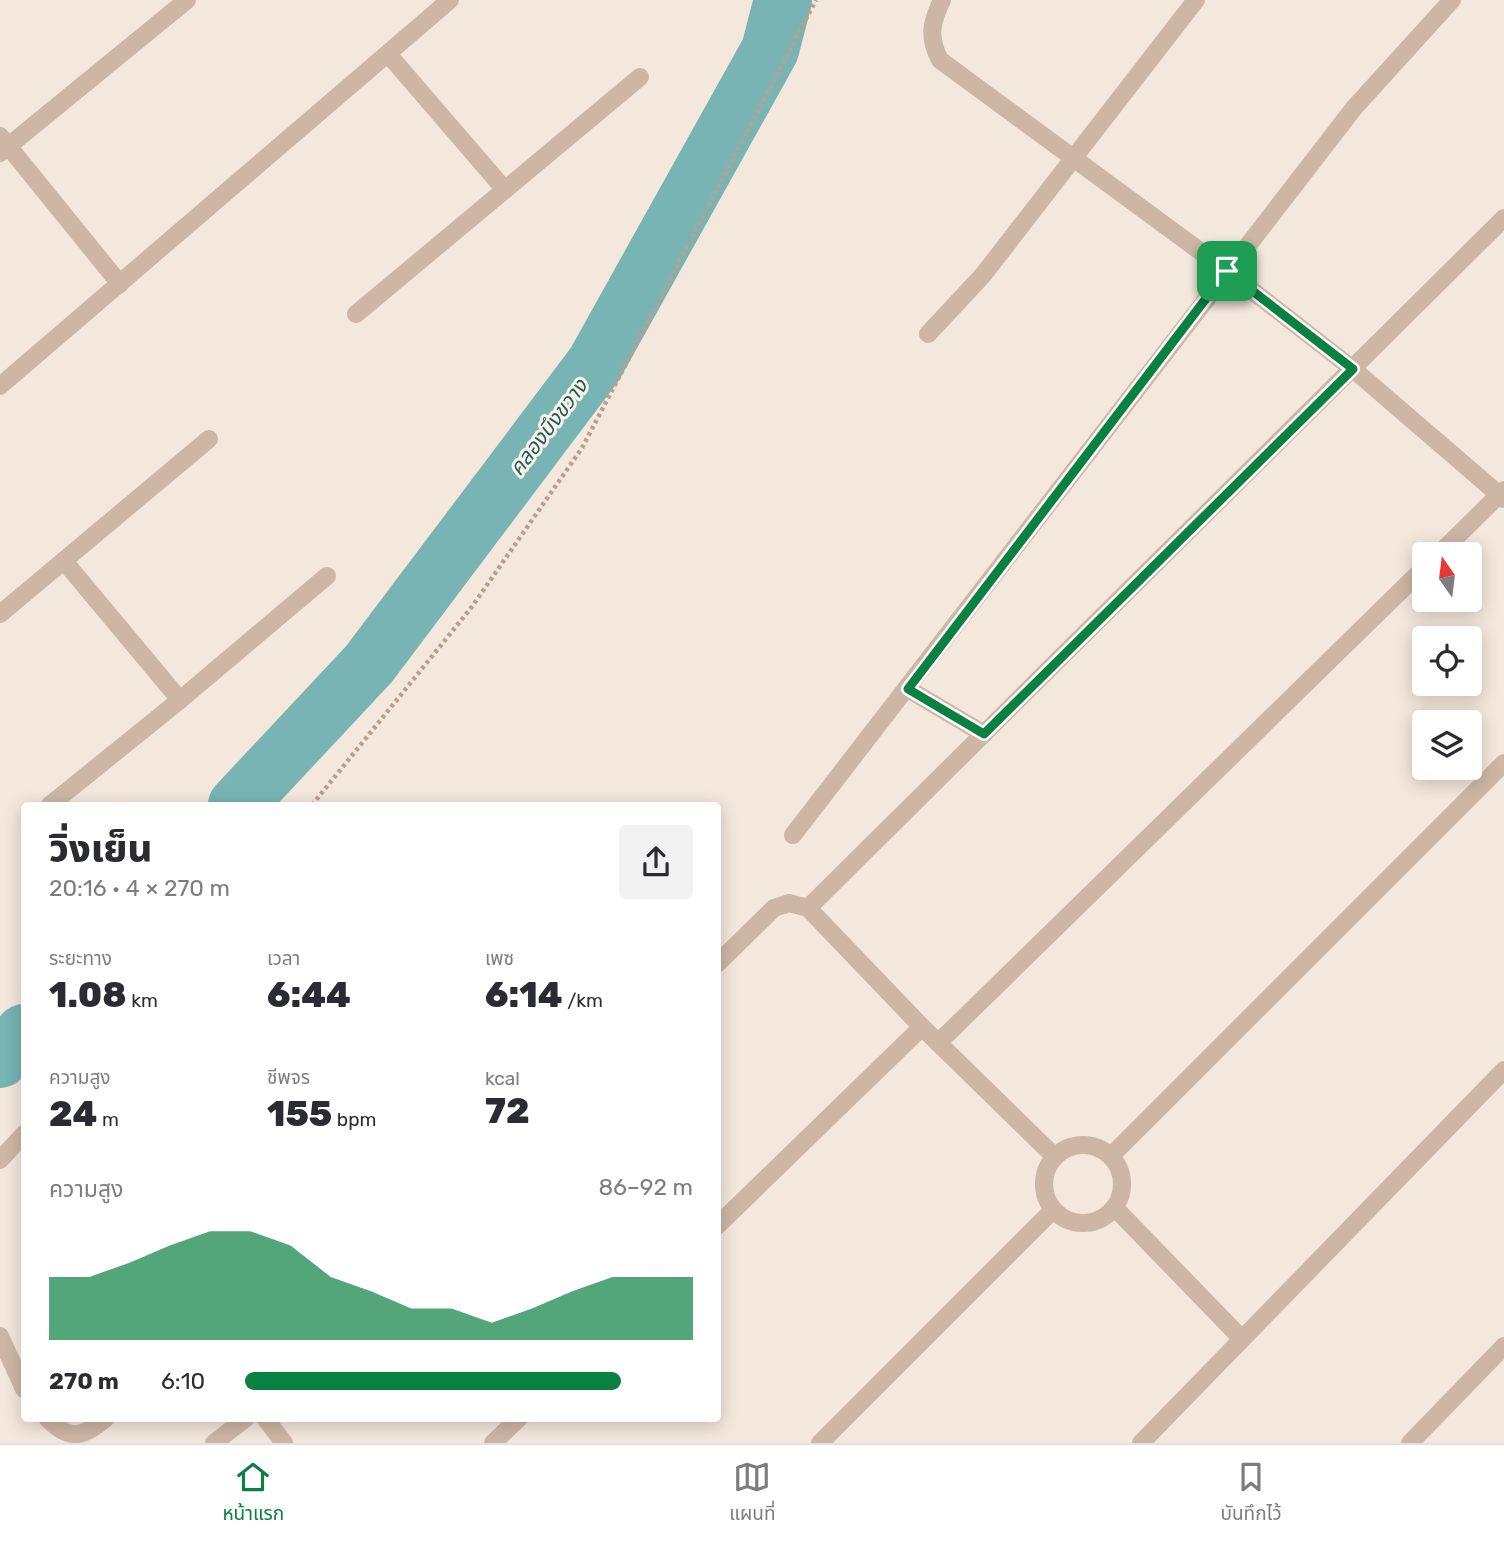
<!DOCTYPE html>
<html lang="th">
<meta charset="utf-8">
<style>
body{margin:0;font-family:Rubik,"Noto Sans Thai",sans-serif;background:#f2f2f3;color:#2b2b33;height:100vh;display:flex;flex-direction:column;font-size:26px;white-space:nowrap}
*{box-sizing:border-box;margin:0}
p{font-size:23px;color:#7c7c81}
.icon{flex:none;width:38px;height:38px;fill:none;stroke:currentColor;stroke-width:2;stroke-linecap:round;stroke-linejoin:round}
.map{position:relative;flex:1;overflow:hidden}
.details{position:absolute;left:21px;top:802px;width:700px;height:620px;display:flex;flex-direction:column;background:#fff;border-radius:7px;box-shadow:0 4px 18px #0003}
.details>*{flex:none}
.needle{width:46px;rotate:346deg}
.controls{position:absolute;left:1412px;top:542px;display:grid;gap:14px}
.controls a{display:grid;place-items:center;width:70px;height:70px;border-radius:7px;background:#fff;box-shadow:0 4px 18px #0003;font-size:35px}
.pin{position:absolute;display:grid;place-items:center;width:60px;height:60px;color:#fff;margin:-30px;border-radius:14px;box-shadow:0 4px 10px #0006}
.round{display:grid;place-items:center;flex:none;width:74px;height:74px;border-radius:7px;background:#f2f2f3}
.summary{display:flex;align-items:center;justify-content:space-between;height:119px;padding:0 28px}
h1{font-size:38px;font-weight:800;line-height:52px}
.figures{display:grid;grid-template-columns:repeat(3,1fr);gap:10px;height:119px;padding:7px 28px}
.figures div{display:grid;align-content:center}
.figures b{font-size:35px;font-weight:800}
.figures small{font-size:19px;font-weight:400}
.figures p{font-size:19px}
.chart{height:196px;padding:14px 28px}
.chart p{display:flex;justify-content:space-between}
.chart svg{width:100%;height:126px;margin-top:7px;fill:#0b8043;opacity:.7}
ul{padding:0 28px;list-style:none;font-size:23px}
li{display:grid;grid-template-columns:112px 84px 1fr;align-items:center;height:52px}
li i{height:18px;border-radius:9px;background:#0b8043}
.dock{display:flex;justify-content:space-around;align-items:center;height:98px;border-top:2px solid #e1e1e2;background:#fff;font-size:19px;color:#7c7c81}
.dock a{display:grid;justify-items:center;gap:4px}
.dock .selected{color:#0b8043}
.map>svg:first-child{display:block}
</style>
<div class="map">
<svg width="1504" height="1443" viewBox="0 0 1504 1443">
<rect width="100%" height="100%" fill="#f4e7db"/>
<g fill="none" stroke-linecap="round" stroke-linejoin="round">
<g stroke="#77b4b3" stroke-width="58">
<polyline points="237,805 369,664 595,364 770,50 783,0"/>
<polyline points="0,1059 24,1033"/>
</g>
<polyline stroke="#b99f90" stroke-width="4.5" stroke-dasharray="3.5 3.5" stroke-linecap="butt" points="312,805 471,608 582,448 816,0"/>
<g stroke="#cdb6a6" stroke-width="18">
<path d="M 942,0 C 931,23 928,37 940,60 L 1227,271 L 1353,369 L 1504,499"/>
<polyline points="388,54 505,190"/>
<polyline points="0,136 120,284"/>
<polyline points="0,153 187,0"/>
<polyline points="356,314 640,77"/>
<polyline points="928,334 983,275 1196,0"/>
<polyline points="0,386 450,0"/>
<polyline points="1438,555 1504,490"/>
<polyline points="64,561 180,700"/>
<polyline points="0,614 209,439"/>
<polyline points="908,689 984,734"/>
<polyline points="50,805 180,700 327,576"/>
<polyline points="793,835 1354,108 1452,0"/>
<polyline points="808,908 1504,218"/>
<polyline points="718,963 774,908 789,903 808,908 922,1027 1055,1157"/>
<polyline points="938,1043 1424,568"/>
<circle cx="1083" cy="1184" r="39"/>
<polyline points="1111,1156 1504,763"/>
<polyline points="0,1160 24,1134"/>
<polyline points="1115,1208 1242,1339"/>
<polyline points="718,1225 922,1027"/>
<polyline points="0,1336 24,1389"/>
<path d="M 47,1418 C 70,1442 83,1437 106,1418"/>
<polyline points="265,1418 284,1443"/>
<polyline points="214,1443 246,1418"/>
<polyline points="493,1443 519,1418"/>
<polyline points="820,1443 1053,1210"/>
<polyline points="1141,1443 1504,1070"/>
<polyline points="1410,1443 1504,1346"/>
</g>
</g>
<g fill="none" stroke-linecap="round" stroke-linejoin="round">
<g stroke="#fff" stroke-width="14">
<polygon id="route" points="1227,271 1353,369 984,734 908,689"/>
</g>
<use href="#route" stroke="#0b8043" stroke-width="9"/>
</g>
<g text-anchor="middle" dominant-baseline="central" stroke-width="6" stroke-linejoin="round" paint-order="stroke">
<g font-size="21" font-style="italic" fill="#195d5e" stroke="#fbf1e8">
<text transform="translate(548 427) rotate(-53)">คลองบึงขวาง</text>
</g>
</g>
</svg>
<div class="controls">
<a><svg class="needle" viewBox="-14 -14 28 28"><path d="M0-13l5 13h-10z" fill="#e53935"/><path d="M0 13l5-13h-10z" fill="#7c7c81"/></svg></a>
<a><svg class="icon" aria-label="locate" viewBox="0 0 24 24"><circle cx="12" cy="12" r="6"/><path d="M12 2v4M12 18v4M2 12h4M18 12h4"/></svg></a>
<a><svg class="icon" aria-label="layers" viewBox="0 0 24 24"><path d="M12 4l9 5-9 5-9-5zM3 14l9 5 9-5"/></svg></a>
</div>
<div class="pin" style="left:1227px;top:271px;background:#1e9e55"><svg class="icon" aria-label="arrive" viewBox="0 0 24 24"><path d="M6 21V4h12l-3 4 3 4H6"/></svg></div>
<section class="details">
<div class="summary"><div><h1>วิ่งเย็น</h1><p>20:16 · 4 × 270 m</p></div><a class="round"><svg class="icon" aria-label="share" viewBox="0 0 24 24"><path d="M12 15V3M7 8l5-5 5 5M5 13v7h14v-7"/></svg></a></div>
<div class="figures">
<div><p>ระยะทาง</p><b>1.08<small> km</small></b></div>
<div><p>เวลา</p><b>6:44</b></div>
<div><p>เพซ</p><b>6:14<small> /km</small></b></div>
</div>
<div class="figures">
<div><p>ความสูง</p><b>24<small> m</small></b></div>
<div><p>ชีพจร</p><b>155<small> bpm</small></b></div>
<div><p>kcal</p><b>72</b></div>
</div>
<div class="chart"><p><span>ความสูง</span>86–92 m</p>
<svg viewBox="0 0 160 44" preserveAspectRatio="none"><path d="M0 44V22L10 22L20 17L30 11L40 6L50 6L60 11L70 22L80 27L90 33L100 33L110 38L120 33L130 27L140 22L150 22L160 22V44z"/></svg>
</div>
<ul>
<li><b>270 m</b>6:10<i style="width:84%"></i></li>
</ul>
</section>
</div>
<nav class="dock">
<a class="selected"><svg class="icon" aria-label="home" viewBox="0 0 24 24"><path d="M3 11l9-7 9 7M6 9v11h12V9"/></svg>หน้าแรก</a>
<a><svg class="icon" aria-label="map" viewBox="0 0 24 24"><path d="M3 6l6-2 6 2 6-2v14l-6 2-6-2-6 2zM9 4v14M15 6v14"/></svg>แผนที่</a>
<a><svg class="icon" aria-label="saved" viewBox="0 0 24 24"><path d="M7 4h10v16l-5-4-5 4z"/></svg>บันทึกไว้</a>
</nav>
